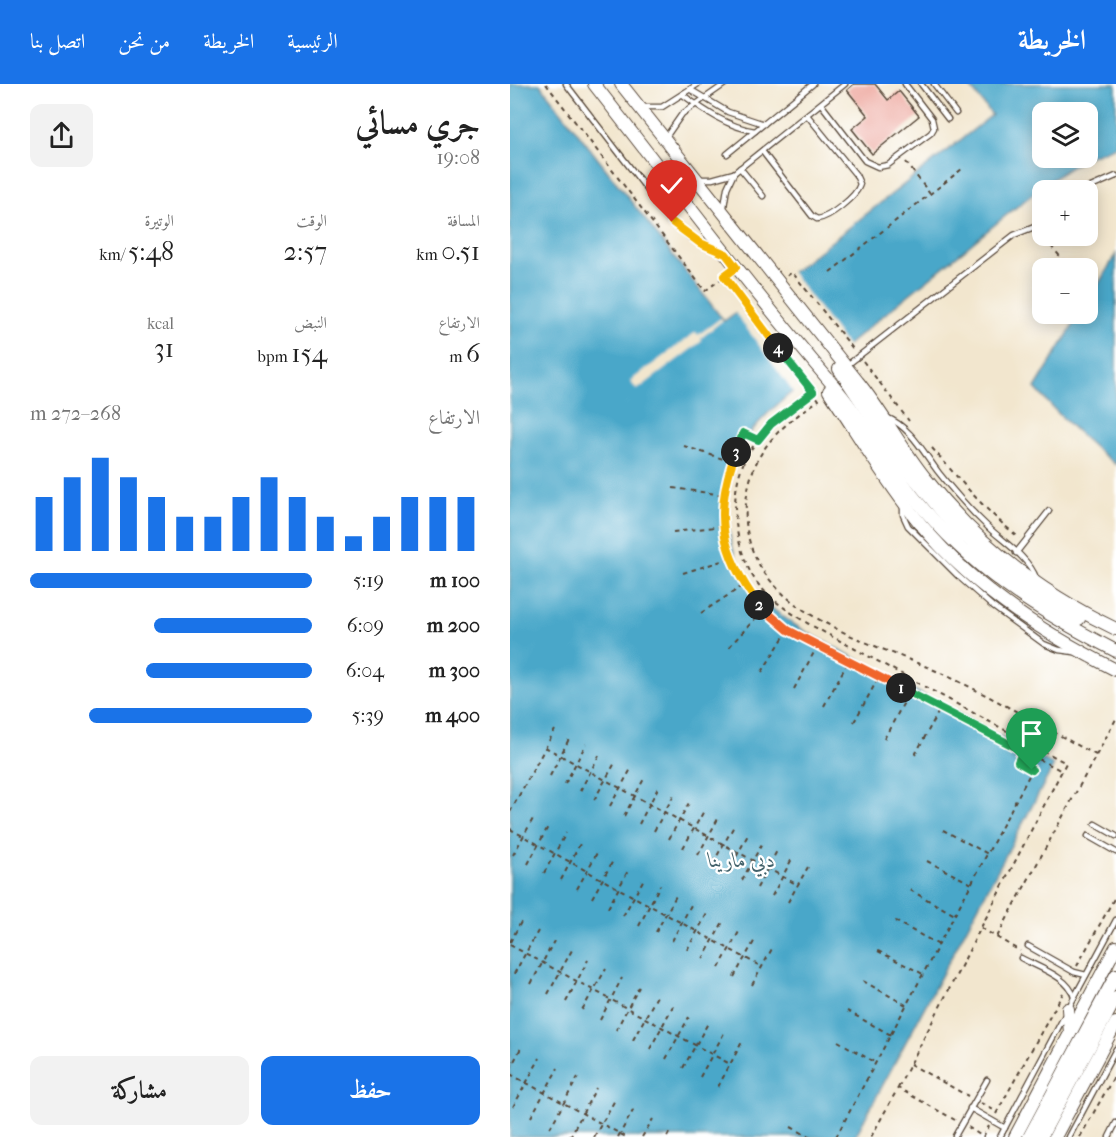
<!DOCTYPE html>
<html lang="ar">
<meta charset="utf-8">
<style>
body{margin:0;font-family:"IM FELL French Canon",Amiri,serif;background:#f2f2f2;color:#222;direction:rtl;height:100vh;display:flex;flex-direction:column;font-size:22px;white-space:nowrap}
*{box-sizing:border-box;margin:0}
p{font-size:20px;color:#767676}
.icon{flex:none;width:33px;height:33px;fill:none;stroke:currentColor;stroke-width:2;stroke-linecap:round;stroke-linejoin:round}
.map{position:relative;flex:1;overflow:hidden;direction:ltr}
.drawer{display:flex;flex-direction:column;background:#fff;width:510px}
.drawer>*{flex:none}
.buttons{position:absolute;left:522px;top:18px;display:grid;gap:12px}
.buttons a{display:grid;place-items:center;width:66px;height:66px;border-radius:12px;background:#fff;box-shadow:0 3px 15px #0003;font-size:30px}
.pin{position:absolute;display:grid;place-items:center;width:51px;height:51px;color:#fff;margin:-62px -26px;border-radius:50% 50% 50% 0;rotate:-45deg;box-shadow:0 0 6px #0007}
.pin .icon{rotate:45deg}
.km{position:absolute;width:30px;height:30px;margin:-15px;border-radius:50%;background:#222;color:#fff;font-size:16px;line-height:30px;text-align:center}
.round{display:grid;place-items:center;flex:none;width:63px;height:63px;border-radius:12px;background:#f2f2f2}
.summary{display:flex;align-items:center;justify-content:space-between;height:102px;padding:0 30px}
h1{font-size:33px;font-weight:600;line-height:45px}
.figures{display:grid;grid-template-columns:repeat(3,1fr);gap:9px;height:102px;padding:6px 30px}
.figures div{display:grid;align-content:center}
.figures b{font-size:26px;font-weight:600}
.figures small{font-size:16px;font-weight:400}
.figures p{font-size:16px}
.chart{height:168px;padding:12px 30px}
.chart p{display:flex;justify-content:space-between}
.chart svg{width:100%;height:108px;margin-top:6px;stroke:#1a73e8;stroke-width:6}
.action{display:flex;gap:12px;margin-top:auto;padding:12px 30px}
.action a{flex:1;height:69px;border-radius:12px;background:#1a73e8;color:#fff;font-size:24px;font-weight:600;line-height:69px;text-align:center}
.action a+a{background:#f2f2f2;color:#222}
ul{padding:0 30px;list-style:none;font-size:20px}
li{display:grid;grid-template-columns:96px 72px 1fr;align-items:center;height:45px}
li i{height:15px;border-radius:8px;background:#1a73e8}
header{display:flex;align-items:center;gap:36px;box-sizing:border-box;height:84px;padding:0 30px;background:#1a73e8;color:#fff}
header strong{font-size:28px}
nav{display:flex;gap:33px;margin-inline-start:auto;font-size:21px}
main{display:flex;flex:1;min-height:0}
.map>svg:first-child{display:block}
</style>
<header>
<strong>الخريطة</strong>
<nav><a>الرئيسية</a><a>الخريطة</a><a>من نحن</a><a>اتصل بنا</a></nav>
</header>
<main>
<div class="map">
<svg width="606" height="1053" viewBox="0 0 606 1053">
<rect width="100%" height="100%" fill="#fff"/>
<filter id="ink" filterUnits="userSpaceOnUse"><feTurbulence type="fractalNoise" baseFrequency=".0167" numOctaves="2"/><feDisplacementMap in="SourceGraphic" scale="12" xChannelSelector="R" yChannelSelector="G"/><feConvolveMatrix kernelMatrix="1 2 1 2 8 2 1 2 1" color-interpolation-filters="sRGB"/></filter>
<filter id="wash" filterUnits="userSpaceOnUse"><feTurbulence type="fractalNoise" baseFrequency=".008" numOctaves="4" result="noise"/><feDisplacementMap in="SourceGraphic" scale="24" xChannelSelector="R" yChannelSelector="G"/><feGaussianBlur stdDeviation="1.35" result="paint"/><feColorMatrix in="noise" values="0 0 0 0 0 0 0 0 0 0 0 0 0 0 0 0 0 1.4 0 .05"/><feComposite in="paint" operator="in"/></filter>
<g filter="url(#wash)">
<rect width="100%" height="100%" fill="#f2e6ce"/>
<g fill="#4aa7c9" stroke="#426874" stroke-width="1.5">
<path d="M 0,0 L 30,0 L 214,237 L 289,183 L 482,31 L 458,0 L 606,0 L 606,62 L 578,73 L 578,28 L 532,28 L 532,74 L 576,74 C 548,89 524,109 499,129 C 470,153 441,177 411,201 C 372,232 334,264 296,296 C 272,317 246,336 230,364 C 215,393 213,426 221,457 C 231,503 261,528 300,550 L 544,681 L 345,1053 L 0,1053 Z"/>
<path d="M 606,170 L 606,381 C 576,358 550,333 525,304 L 570,230 L 578,230 L 578,218 Z"/>
</g>
<g fill="#f2e6ce">
<polygon points="280,186 338,263 284,309 224,227"/>
<polygon points="211,234 213,236 191,254 192,257 127,306 120,297 186,248 188,251"/>
</g>
<g id="blocks">
<polygon fill="#ec9f94" points="344,0 365,0 378,16 389,7 409,32 362,70 342,45 358,32 337,6"/>
</g>
</g>
<g filter="url(#ink)">
<use href="#blocks" fill-opacity="0" stroke="#564638" stroke-width="1.5"/>
<g fill="none" stroke-linecap="round" stroke-linejoin="round">
<g stroke="#564638" stroke-width="7">
<g id="service">
<polyline points="56,0 162,138 179,153 210,168"/>
<polyline points="411,0 438,35"/>
<polyline points="424,0 446,29"/>
<polyline points="181,6 218,28 254,40"/>
<path d="M 173,11 C 195,27 218,43 245,47"/>
<polyline points="311,20 355,77 368,83 378,81 421,49 424,44 422,35 395,0"/>
<polyline points="132,23 152,23 188,0"/>
<polyline points="156,53 172,30 215,0"/>
<path d="M 252,67 L 302,132 L 307,135 C 319,134 347,112 350,100 L 346,91 L 297,31"/>
<polyline points="217,70 303,0"/>
<polyline points="230,84 253,112"/>
<polyline points="189,95 202,95 224,89 335,0"/>
<polyline points="574,106 606,92"/>
<polyline points="214,123 217,104 224,89"/>
<polyline points="336,282 504,151 532,140"/>
<path d="M 376,333 C 401,343 413,368 429,389 C 444,408 461,427 479,444 C 494,458 519,474 526,494"/>
<polyline points="393,423 393,431 398,442 448,492 482,522 534,560 549,566 564,568"/>
<polyline points="506,469 539,427"/>
<polyline points="585,740 606,752"/>
<polyline points="578,752 606,768"/>
<polyline points="518,862 564,888 576,891"/>
<path d="M 511,874 C 529,884 559,893 564,913"/>
<polyline points="559,923 606,836"/>
<polyline points="460,1024 495,1044"/>
<polyline points="445,1052 477,996"/>
<polyline points="490,1053 555,931"/>
<polyline points="559,1053 606,965"/>
<polyline points="599,1053 606,1039"/>
</g>
</g>
<g stroke="#564638" stroke-width="14">
<g id="tertiary">
<path d="M 84,0 C 163,101 240,204 323,301 C 353,336 375,376 403,412 C 462,486 523,524 606,567"/>
<path d="M 111,0 C 190,100 269,199 348,298 C 373,329 391,364 416,395 C 466,459 532,510 606,545"/>
<polyline points="329,285 395,383 442,440 487,482 534,516 569,535"/>
<path d="M 319,307 C 346,347 371,390 401,428 C 456,499 527,546 606,586"/>
<polyline points="558,925 560,949"/>
<polyline points="505,1053 606,863"/>
<polyline points="519,1053 606,891"/>
<polyline points="531,1053 606,914"/>
<polyline points="545,1053 606,939"/>
</g>
</g>
<g stroke="#564638" stroke-width="2" stroke-dasharray="4.5 4.5" stroke-linecap="butt">
<polyline points="36,0 195,207 215,192"/>
<polyline points="396,78 420,110"/>
<polyline points="529,148 560,184"/>
<polyline points="320,188 452,85"/>
<path d="M 214,192 L 309,316 C 268,344 241,367 236,419 C 228,527 357,555 433,590 C 485,614 535,644 586,671"/>
<polyline points="277,192 282,188 344,266"/>
<polyline points="353,277 399,337"/>
<path d="M 303,308 C 280,325 258,341 242,364 C 217,398 222,455 242,491 C 254,512 277,526 297,539 L 556,679 L 388,1004"/>
<path d="M 248,356 L 233,349 C 226,369 216,390 213,411 C 207,450 225,498 253,526 C 260,533 270,539 278,546 L 552,687"/>
<polyline points="174,362 222,378"/>
<path d="M 422,364 C 449,395 477,429 510,454"/>
<polyline points="163,404 213,411"/>
<polyline points="163,448 213,442"/>
<polyline points="173,489 221,474"/>
<polyline points="191,529 234,501"/>
<polyline points="219,563 253,526"/>
<polyline points="252,588 278,546"/>
<polyline points="284,605 308,561"/>
<polyline points="314,622 339,576"/>
<polyline points="344,638 369,593"/>
<polyline points="374,655 399,609"/>
<polyline points="35,663 288,801"/>
<polyline points="405,671 430,625"/>
<polyline points="40,692 60,653"/>
<polyline points="55,700 76,660"/>
<polyline points="70,707 91,668"/>
<polyline points="84,716 106,677"/>
<polyline points="100,722 121,685"/>
<polyline points="0,728 45,646"/>
<polyline points="114,732 135,693"/>
<polyline points="129,740 149,702"/>
<polyline points="0,745 252,883"/>
<polyline points="433,746 478,770"/>
<polyline points="144,747 165,709"/>
<polyline points="159,755 180,717"/>
<polyline points="173,764 195,725"/>
<polyline points="3,771 24,733"/>
<polyline points="188,771 209,733"/>
<polyline points="417,777 462,800"/>
<polyline points="203,779 224,742"/>
<polyline points="18,780 39,741"/>
<polyline points="218,788 239,749"/>
<polyline points="34,789 56,749"/>
<polyline points="51,796 71,758"/>
<polyline points="232,796 253,758"/>
<polyline points="247,804 268,765"/>
<polyline points="67,805 88,767"/>
<polyline points="400,806 445,831"/>
<polyline points="262,812 283,773"/>
<polyline points="82,814 104,775"/>
<polyline points="278,818 298,783"/>
<polyline points="98,824 119,785"/>
<polyline points="113,832 135,793"/>
<polyline points="385,837 429,861"/>
<polyline points="129,842 150,801"/>
<polyline points="471,844 510,867"/>
<polyline points="146,848 167,810"/>
<polyline points="487,853 606,635"/>
<polyline points="162,857 182,819"/>
<polyline points="0,858 11,838"/>
<polyline points="0,861 220,980"/>
<polyline points="177,866 198,828"/>
<polyline points="368,867 413,890"/>
<polyline points="193,875 214,836"/>
<polyline points="567,882 606,811"/>
<polyline points="209,884 230,846"/>
<polyline points="4,890 28,847"/>
<polyline points="224,893 246,854"/>
<polyline points="353,897 396,921"/>
<polyline points="21,900 44,857"/>
<polyline points="242,901 263,863"/>
<polyline points="38,910 62,866"/>
<polyline points="56,918 78,876"/>
<polyline points="72,926 96,885"/>
<polyline points="337,927 381,951"/>
<polyline points="90,936 112,894"/>
<polyline points="106,946 129,903"/>
<polyline points="123,956 147,912"/>
<polyline points="328,957 366,979"/>
<polyline points="140,965 163,922"/>
<polyline points="156,975 179,933"/>
<polyline points="400,980 458,1012"/>
<polyline points="173,984 198,939"/>
<polyline points="0,985 11,964"/>
<polyline points="0,990 116,1053"/>
<polyline points="190,993 214,949"/>
<polyline points="208,1003 232,958"/>
<polyline points="471,1019 487,1028"/>
<polyline points="3,1023 30,974"/>
<polyline points="486,1030 553,909"/>
<polyline points="21,1033 48,984"/>
<polyline points="281,1043 300,1053"/>
<polyline points="458,1043 473,1053"/>
<polyline points="40,1044 68,993"/>
<polyline points="60,1053 86,1004"/>
<polyline points="84,1053 106,1014"/>
<polyline points="108,1053 124,1025"/>
<polyline points="132,1053 143,1035"/>
<polyline points="157,1053 161,1045"/>
<polyline points="326,1053 522,686 508,678 513,667"/>
<polyline points="361,1053 388,1004 445,1036"/>
<polyline points="473,1053 479,1042"/>
<polyline points="570,1053 606,989"/>
</g>
<use href="#service" stroke="#fff" stroke-width="4.5"/>
<use href="#tertiary" stroke="#fff" stroke-width="12"/>
</g>
</g>
<g fill="none" stroke-linecap="round" stroke-linejoin="round" filter="url(#ink)">
<g stroke="#fff" stroke-width="12">
<polyline id="split-1" points="391,604 513,667 508,678 522,686"/>
</g>
<g stroke="#fff" stroke-width="12">
<polyline id="split-2" points="249,521 278,546 391,604"/>
</g>
<g stroke="#fff" stroke-width="12">
<path id="split-3" d="M 226,368 C 203,429 210,469 249,521"/>
</g>
<g stroke="#fff" stroke-width="12">
<polyline id="split-4" points="226,368 233,349 248,356 261,340 303,308 268,264"/>
</g>
<g stroke="#fff" stroke-width="12">
<polyline id="split-5" points="162,138 190,159 216,170 226,183 214,192 268,264"/>
</g>
<use href="#split-1" stroke="#22a559" stroke-width="8"/>
<use href="#split-2" stroke="#f0652b" stroke-width="8"/>
<use href="#split-3" stroke="#f5b400" stroke-width="8"/>
<use href="#split-4" stroke="#22a559" stroke-width="8"/>
<use href="#split-5" stroke="#f5b400" stroke-width="8"/>
</g>
<g text-anchor="middle" dominant-baseline="central" stroke-width="4.5" stroke-linejoin="round" paint-order="stroke">
<g font-size="21" font-style="italic" fill="#42626b" stroke="#fff">
<text x="232" y="776">دبي مارينا</text>
</g>
</g>
</svg>
<div class="buttons">
<a><svg class="icon" aria-label="layers" viewBox="0 0 24 24"><path d="M12 4l9 5-9 5-9-5zM3 14l9 5 9-5"/></svg></a>
<a>+</a>
<a>−</a>
</div>
<div class="pin" style="left:522px;top:686px;background:#1e9e55"><svg class="icon" aria-label="arrive" viewBox="0 0 24 24"><path d="M6 21V4h12l-3 4 3 4H6"/></svg></div>
<div class="pin" style="left:162px;top:138px;background:#d93025"><svg class="icon" aria-label="check" viewBox="0 0 24 24"><path d="M5 12l5 5 9-10"/></svg></div>
<b class="km" style="left:391px;top:604px">1</b>
<b class="km" style="left:249px;top:521px">2</b>
<b class="km" style="left:226px;top:368px">3</b>
<b class="km" style="left:268px;top:264px">4</b>
</div>
<section class="drawer">
<div class="summary"><div><h1>جري مسائي</h1><p>19:08</p></div><a class="round"><svg class="icon" aria-label="share" viewBox="0 0 24 24"><path d="M12 15V3M7 8l5-5 5 5M5 13v7h14v-7"/></svg></a></div>
<div class="figures">
<div><p>المسافة</p><b>0.51<small> km</small></b></div>
<div><p>الوقت</p><b>2:57</b></div>
<div><p>الوتيرة</p><b>5:48<small> /km</small></b></div>
</div>
<div class="figures">
<div><p>الارتفاع</p><b>6<small> m</small></b></div>
<div><p>النبض</p><b>154<small> bpm</small></b></div>
<div><p>kcal</p><b>31</b></div>
</div>
<div class="chart"><p><span>الارتفاع</span>268–272 m</p>
<svg viewBox="0 0 160 44" preserveAspectRatio="none"><path d="M5 44V22M15 44V14M25 44V6M35 44V14M45 44V22M55 44V30M65 44V30M75 44V22M85 44V14M95 44V22M105 44V30M115 44V38M125 44V30M135 44V22M145 44V22M155 44V22"/></svg>
</div>
<ul>
<li><b>100 m</b>5:19<i style="width:100%"></i></li>
<li><b>200 m</b>6:09<i style="width:56%"></i></li>
<li><b>300 m</b>6:04<i style="width:59%"></i></li>
<li><b>400 m</b>5:39<i style="width:79%"></i></li>
</ul>
<div class="action"><a>حفظ</a><a>مشاركة</a></div>
</section>
</main>
